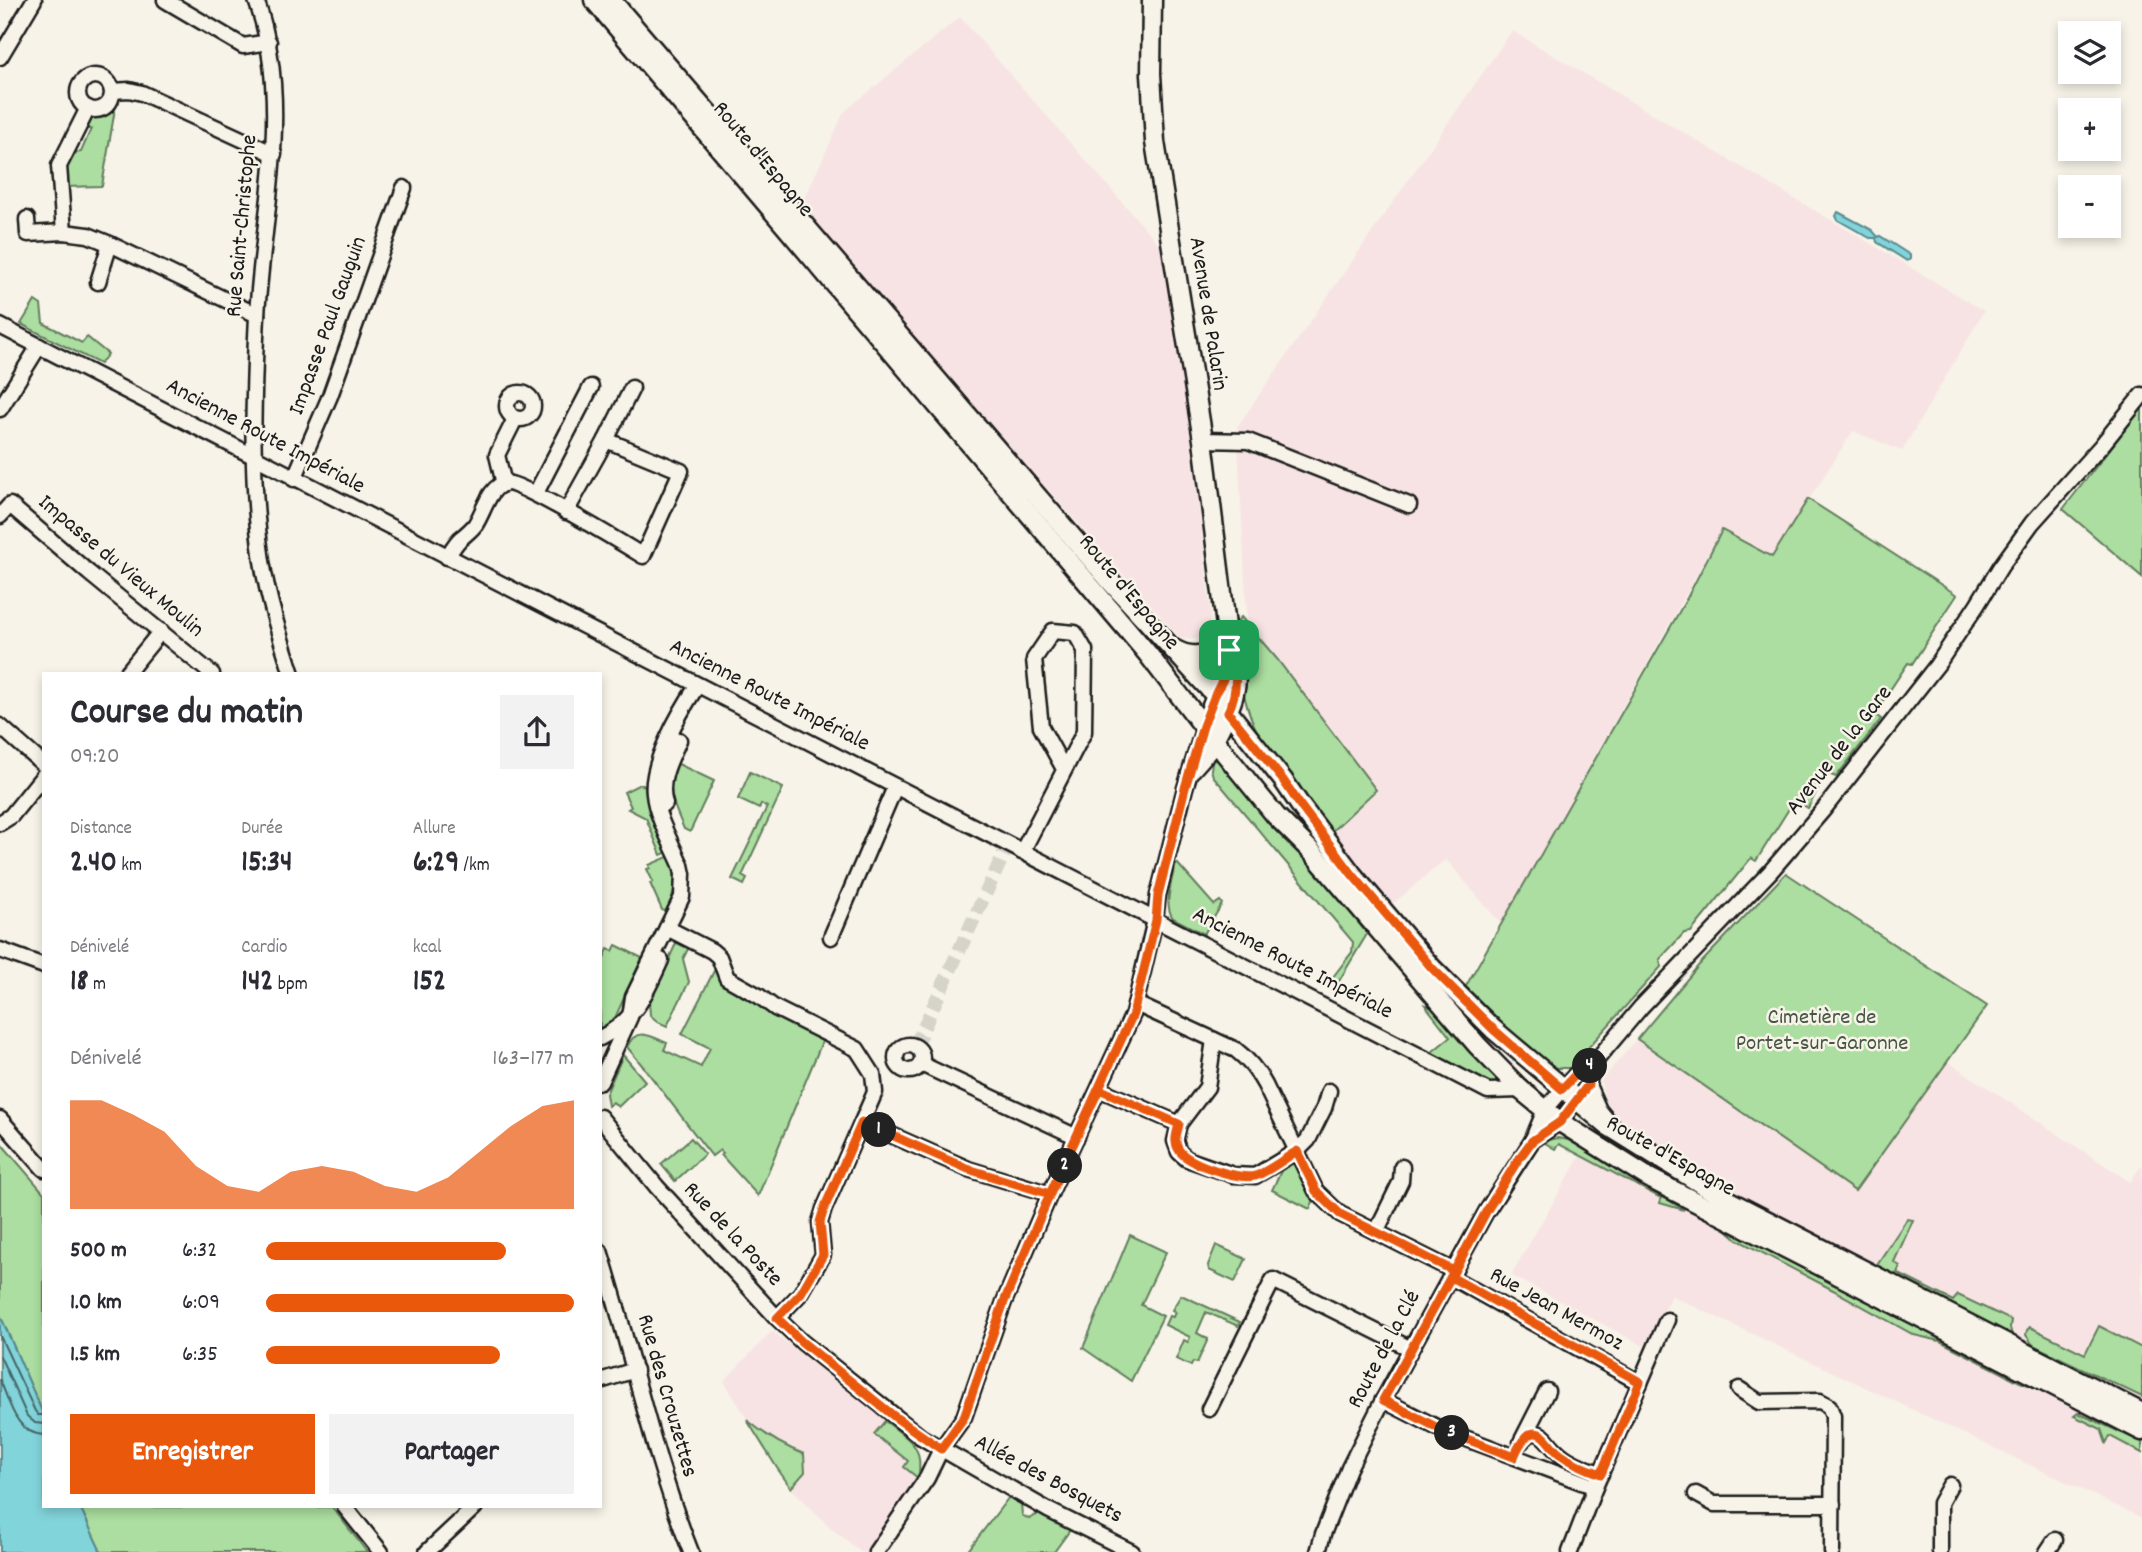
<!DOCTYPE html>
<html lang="fr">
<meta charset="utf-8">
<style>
body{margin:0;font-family:Dekko,sans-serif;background:#f2f2f3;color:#2b2b33;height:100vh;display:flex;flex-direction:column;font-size:26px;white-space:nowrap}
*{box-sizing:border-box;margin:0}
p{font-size:23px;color:#7c7c81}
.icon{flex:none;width:38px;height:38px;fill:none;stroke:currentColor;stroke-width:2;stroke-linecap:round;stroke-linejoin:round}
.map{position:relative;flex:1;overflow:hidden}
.drawer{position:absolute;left:42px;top:672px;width:560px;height:836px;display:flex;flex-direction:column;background:#fff;border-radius:0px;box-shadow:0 4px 10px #0003}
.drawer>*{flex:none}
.buttons{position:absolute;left:2058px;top:21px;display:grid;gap:14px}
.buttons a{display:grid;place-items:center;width:63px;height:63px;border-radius:0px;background:#fff;box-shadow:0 4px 10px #0003;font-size:35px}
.pin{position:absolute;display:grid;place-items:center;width:60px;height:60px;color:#fff;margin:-30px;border-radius:14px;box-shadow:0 4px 10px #0006}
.km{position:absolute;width:35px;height:35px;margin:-18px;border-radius:50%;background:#222;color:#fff;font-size:19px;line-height:35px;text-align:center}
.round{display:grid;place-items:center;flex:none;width:74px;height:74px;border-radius:0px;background:#f2f2f3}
.overview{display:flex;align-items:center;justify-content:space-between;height:119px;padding:0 28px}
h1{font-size:38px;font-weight:700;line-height:52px}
.metrics{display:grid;grid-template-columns:repeat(3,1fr);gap:10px;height:119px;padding:7px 28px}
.metrics div{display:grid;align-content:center}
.metrics b{font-size:30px;font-weight:700}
.metrics small{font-size:19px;font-weight:400}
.metrics p{font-size:19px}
.chart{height:196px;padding:14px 28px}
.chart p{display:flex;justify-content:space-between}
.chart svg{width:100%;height:126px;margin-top:7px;fill:#ea580c;opacity:.7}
.cta{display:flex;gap:14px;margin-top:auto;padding:14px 28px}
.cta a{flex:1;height:80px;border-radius:0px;background:#ea580c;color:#fff;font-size:28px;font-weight:700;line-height:80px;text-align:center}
.cta a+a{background:#f2f2f3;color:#2b2b33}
ul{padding:0 28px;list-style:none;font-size:23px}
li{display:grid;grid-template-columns:112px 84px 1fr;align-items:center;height:52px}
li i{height:18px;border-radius:9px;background:#ea580c}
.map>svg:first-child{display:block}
</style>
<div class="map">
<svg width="2142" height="1552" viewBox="0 0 2142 1552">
<rect width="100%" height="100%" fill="#f7f3e8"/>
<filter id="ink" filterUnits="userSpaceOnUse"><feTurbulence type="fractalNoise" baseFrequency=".0143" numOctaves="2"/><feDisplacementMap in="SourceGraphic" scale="14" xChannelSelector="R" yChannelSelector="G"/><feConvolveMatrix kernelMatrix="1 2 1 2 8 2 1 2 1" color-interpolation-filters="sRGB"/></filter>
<g filter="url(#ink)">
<g fill="#f7e3e3">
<polygon points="960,17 1171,258 1211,615 1208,629 1196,639 1180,638 799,211 844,112"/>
<polygon points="1512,31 1984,311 1902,451 1853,431 1772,557 1722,530 1501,924 1446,859 1390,906 1253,729 1237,427"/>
<polygon points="1637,1039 1855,1191 1947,1061 2130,1182 2142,1165 2142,1518 1672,1296 1644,1346 1511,1275 1607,1110 1601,1081"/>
<polygon points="772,1331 914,1444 920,1456 918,1477 868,1552 861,1552 830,1527 791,1488 777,1468 724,1381"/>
</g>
<g fill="#abdea0" stroke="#647d5e" stroke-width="2">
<path d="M 116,103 L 102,186 L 64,187 L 63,169 L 72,153 L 81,152 L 91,129 L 83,129 C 92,112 105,117 116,103 Z"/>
<polygon points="35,301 41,305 43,323 82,343 87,337 108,354 100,364 21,324"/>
<polygon points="2142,408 2142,577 2063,509"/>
<polygon points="1808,499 1957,595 1912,664 1908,663 1874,714 1881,719 1836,777 1826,773 1808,808 1798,802 1792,804 1756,861 1751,858 1691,932 1684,933 1660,959 1661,967 1578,1059 1579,1060 1570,1068 1555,1068 1551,1065 1546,1070 1462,993 1687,598 1722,530 1772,557"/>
<path d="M 1241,617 L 1277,659 L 1376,790 L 1331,832 C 1304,801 1278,767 1257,731 C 1243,705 1235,655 1234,625 Z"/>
<polygon points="1217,759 1224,762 1302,849 1367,934 1333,991 1326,986 1352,952 1353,942 1213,776 1211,770 1212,762"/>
<path d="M 676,763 L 714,781 L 690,832 L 684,829 C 673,803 665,791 676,763 Z"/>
<polygon points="750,772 783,788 742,876 747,879 744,885 732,879 767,807 761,804 759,809 738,799"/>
<polygon points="640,784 645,786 649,809 668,852 661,855 646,818 628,809 631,807 624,792"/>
<path d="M 670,856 C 678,877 676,892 666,912 L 662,910 L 650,883 L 653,882 L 647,869 L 650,868 L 649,865 Z"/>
<path d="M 1177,863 L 1214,905 L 1220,901 L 1222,904 L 1204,934 L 1173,918 C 1163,905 1172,881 1175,865 Z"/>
<polygon points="1786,873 1987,1006 1855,1191 1637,1039 1699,965"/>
<polygon points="677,941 689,947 683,959 689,982 667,1026 658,1022 650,1015 649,1003"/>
<polygon points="616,945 642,958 615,1018 611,1024 600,1032 600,966 608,949 613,951"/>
<path d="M 717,965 L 824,1037 L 758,1196 L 721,1155 L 723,1153 L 720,1150 L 712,1156 C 683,1120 657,1082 627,1047 C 636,1026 651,1036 667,1043 L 664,1050 L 701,1067 L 710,1048 L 682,1034 Z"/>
<polygon points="1425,1005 1436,1009 1492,1073 1497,1080 1496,1084 1489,1084 1428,1052 1432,1052 1450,1037"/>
<polygon points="623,1055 645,1081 618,1107 613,1102 608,1106 606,1094"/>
<polygon points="691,1138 705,1154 675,1181 661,1164"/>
<polygon points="1558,1138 1568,1140 1611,1164 1684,1210 1660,1203 1661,1198 1559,1144 1555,1149 1542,1141"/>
<polygon points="0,1142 44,1193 44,1416 0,1315"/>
<polygon points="1294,1160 1314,1199 1310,1209 1272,1190 1281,1171 1278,1168"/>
<polygon points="1711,1216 2063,1398 2020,1382 1940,1341 1914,1335 1833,1290 1738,1240"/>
<polygon points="1907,1219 1913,1220 1894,1262 1900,1266 1897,1273 1953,1301 1958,1295 2011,1320 2010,1328 2014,1342 1874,1269"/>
<polygon points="1130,1235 1166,1252 1141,1305 1163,1316 1131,1381 1083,1348"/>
<polygon points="1216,1245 1246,1259 1235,1282 1209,1270 1208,1265"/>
<polygon points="1181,1295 1240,1322 1238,1326 1206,1312 1197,1333 1208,1339 1197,1363 1193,1362 1191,1366 1176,1359 1184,1340 1188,1342 1190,1337 1165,1325 1169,1316 1173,1317 1175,1312 1172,1310"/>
<polygon points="2099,1326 2142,1348 2142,1397 2033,1345 2026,1335 2027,1330 2030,1327 2085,1354"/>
<polygon points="2078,1413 2142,1442 2142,1453 2110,1436 2106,1443 2101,1429 2074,1416"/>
<path d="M 747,1420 C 765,1435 782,1446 804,1454 L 805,1472 L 791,1488 L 777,1468 Z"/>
<path d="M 885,1421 C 908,1439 925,1445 918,1478 L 904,1467 L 908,1461 L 874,1434 Z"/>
<polygon points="1009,1497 1021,1503 1022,1515 1029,1519 1040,1513 1070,1530 1054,1552 967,1552"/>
<polygon points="80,1507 332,1507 367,1552 101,1552"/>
</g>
<g fill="#82d4db" stroke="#598a8f" stroke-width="2">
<polygon points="1838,212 1872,230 1878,237 1880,236 1910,255 1910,259 1907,261 1877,242 1876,238 1870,238 1838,220 1836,216"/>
<polygon points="0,1315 44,1416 44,1507 80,1507 101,1552 0,1552"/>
</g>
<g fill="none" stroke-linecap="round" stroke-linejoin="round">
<g stroke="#456668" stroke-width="2">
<polyline points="0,1336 35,1411 38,1415 44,1415"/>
<polyline points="0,1356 27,1416 35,1423 44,1424"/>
<path d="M 0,1380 C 10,1402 15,1434 44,1435"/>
</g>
<polyline stroke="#d6d3c9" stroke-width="14" stroke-dasharray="14 7" stroke-linecap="butt" points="915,1046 1008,845"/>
<g stroke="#1c1c1c" stroke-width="19">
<g id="minor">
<polyline points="165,0 243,46 269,42"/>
<path d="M 256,0 C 293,102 263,211 257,316 C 253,397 250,480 262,561 C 268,599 280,637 292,674"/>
<polyline points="0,57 34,0"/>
<circle cx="95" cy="93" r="17"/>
<polyline points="112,91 129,90 142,93 274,154"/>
<polyline points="88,108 59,166 64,232 88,235 110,244 257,315"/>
<polyline points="27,219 28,234 64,232"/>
<polyline points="98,282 110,244"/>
<polyline points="0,326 1488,1091 1521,1090"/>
<circle cx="520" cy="406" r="13"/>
<polyline points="0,409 39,346"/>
<polyline points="606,440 632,388"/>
<polyline points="1203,440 1248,441 1409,505"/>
<polyline points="294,479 330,396 404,188"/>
<polyline points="504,484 497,455 515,419"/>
<polyline points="536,493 591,387"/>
<polyline points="0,516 10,505 89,573 212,674"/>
<path d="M 447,557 C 451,551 455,544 460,539 C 465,535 471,530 475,525 C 484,512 489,486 506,483 C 518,480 625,545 643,556 L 681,471 L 606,440 L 566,512"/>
<polyline points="126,674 161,631"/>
<polyline points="0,726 44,765"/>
<polyline points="1193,770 1209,752 1214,740"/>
<path d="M 665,804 C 658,782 670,760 679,740"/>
<polyline points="0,823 11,816 44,775"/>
<polyline points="1022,852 1084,732 1085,650 1075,633 1053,631 1034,659 1041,727 1064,769"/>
<polyline points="667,928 712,951 719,957 727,978 759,996 775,1008 857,1049 873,1074 875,1092 824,1209 820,1222 823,1255 801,1293 777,1318"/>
<polyline points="831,937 895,787"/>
<polyline points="0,950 44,966"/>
<path d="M 1136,1004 L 1236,1050 C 1249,1060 1257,1070 1265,1085 L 1316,1191 L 1340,1214 L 1454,1271"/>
<path d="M 600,1038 C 635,1021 646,993 661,960"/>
<polyline points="1214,1040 1207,1087 1179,1124 1175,1141 1179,1152 1187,1159 1233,1175 1255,1176 1297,1151 1308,1140 1324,1108 1329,1091"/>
<circle cx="909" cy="1058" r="13"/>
<polyline points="921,1064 1077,1137"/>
<path d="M 600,1082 L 630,1017 L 633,997 L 682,897 L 683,874 L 681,865 C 672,844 656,816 654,794 C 650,763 680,712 697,686"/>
<polyline points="1588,1085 1599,1110 1608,1121"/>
<polyline points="1099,1089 1179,1124"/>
<polyline points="600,1117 657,1187 777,1318 802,1342 921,1437 1048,1510 1132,1552"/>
<polyline points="0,1119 44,1169"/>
<polyline points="862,1122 968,1169 1050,1194"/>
<polyline points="1532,1141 1560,1122 1588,1085 1593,1064 1641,1007 1770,872 1824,809 1937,665 1977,605 2001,566 2032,523 2101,446 2142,395"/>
<polyline points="1376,1232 1401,1181 1402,1167"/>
<path d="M 600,1251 C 632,1351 652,1455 691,1552"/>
<polyline points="1451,1277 1640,1383"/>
<polyline points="600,1381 635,1370"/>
<polyline points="1739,1389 1759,1402 1820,1401 1829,1406 1833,1416 1832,1552"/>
<polyline points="1383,1400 1438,1428 1595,1487"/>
<polyline points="1209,1409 1273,1280 1411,1349"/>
<polyline points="1522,1440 1547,1391"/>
<path d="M 1521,1442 C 1525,1438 1529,1433 1535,1433 C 1544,1433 1549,1444 1556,1450 C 1567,1462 1586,1468 1601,1474"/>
<polyline points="1696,1494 1714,1504 1833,1504"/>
<polyline points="345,1507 381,1552"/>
<polyline points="427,1552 475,1507"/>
<polyline points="876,1552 927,1478 941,1449 964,1417 1004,1302 1050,1194 1133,1014 1155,920 1158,895 1185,788 1204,726"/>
<polyline points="1318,1552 1323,1534 1349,1468 1383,1400 1486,1212 1532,1141 1545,1110 1576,1074 1593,1064"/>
<polyline points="1570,1552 1595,1487 1667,1320"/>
<polyline points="1940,1552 1940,1503 1950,1485"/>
<polyline points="2047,1552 2055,1540"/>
</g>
</g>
<g stroke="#1c1c1c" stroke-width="23">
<g id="major">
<polyline points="594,0 1147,653 1214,740 1276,816 1312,852 1477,1045 1521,1090 1560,1122 1649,1178 2142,1431"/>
<polyline points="611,0 1110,581 1215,695 1283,780 1302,808 1352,874 1432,968 1493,1029 1607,1125 1729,1201 2142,1413"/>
<path d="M 1152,0 L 1151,74 L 1155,142 L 1203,440 L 1229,650 C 1227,677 1213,701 1204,726"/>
<path d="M 1174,649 C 1194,661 1215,655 1227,635"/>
<path d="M 1214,740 C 1226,715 1243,689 1233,660"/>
</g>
</g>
<use href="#minor" stroke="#f7f3e8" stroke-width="14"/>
<use href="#major" stroke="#f7f3e8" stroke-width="18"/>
</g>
</g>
<g fill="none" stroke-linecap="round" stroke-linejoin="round" filter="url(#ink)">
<g stroke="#fff" stroke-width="14">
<path id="route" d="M 1229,650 L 1224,677 L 1215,695 L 1203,726 L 1185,788 L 1158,895 L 1156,920 L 1133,1014 L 1050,1194 L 968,1169 L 862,1122 L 824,1209 L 820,1222 L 823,1255 L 801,1293 L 777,1318 L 802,1342 L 895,1417 L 941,1449 L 964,1417 L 1004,1302 L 1050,1194 L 1099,1089 L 1179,1124 C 1177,1134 1173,1141 1179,1150 C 1187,1164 1239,1180 1255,1176 C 1264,1174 1287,1157 1297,1151 L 1316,1191 L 1340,1214 L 1454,1271 L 1383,1400 L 1438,1428 L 1514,1457 C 1519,1445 1530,1423 1545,1438 C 1550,1443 1554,1450 1560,1454 C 1572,1463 1587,1469 1601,1474 L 1640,1382 L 1451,1277 L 1486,1212 L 1518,1160 L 1532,1141 L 1560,1122 L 1576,1101 L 1588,1085 L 1593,1064 L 1576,1074 L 1562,1089 L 1493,1029 L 1432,968 L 1352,874 L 1302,808 L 1283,780 L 1228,712 C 1238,691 1238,671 1229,650"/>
</g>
<use href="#route" stroke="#ea580c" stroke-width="9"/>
</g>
<g text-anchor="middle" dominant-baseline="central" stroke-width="5" stroke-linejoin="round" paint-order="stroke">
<g font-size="23" fill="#1c1c1c" stroke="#f7f3e8">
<text transform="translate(762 160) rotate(50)">Route d'Espagne</text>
<text transform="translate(243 226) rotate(-85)">Rue Saint-Christophe</text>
<text transform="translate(1207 314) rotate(81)">Avenue de Palarin</text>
<text transform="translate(329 326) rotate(-70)">Impasse Paul Gauguin</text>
<text transform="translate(265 437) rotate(28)">Ancienne Route Impériale</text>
<text transform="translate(120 567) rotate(40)">Impasse du Vieux Moulin</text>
<text transform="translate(1128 593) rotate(50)">Route d'Espagne</text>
<text transform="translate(769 696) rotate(27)">Ancienne Route Impériale</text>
<text transform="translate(1840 751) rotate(-52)">Avenue de la Gare</text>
<text transform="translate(1292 964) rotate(27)">Ancienne Route Impériale</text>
<text transform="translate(1670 1157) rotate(29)">Route d'Espagne</text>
<text transform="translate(732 1235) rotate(47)">Rue de la Poste</text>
<text transform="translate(1556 1310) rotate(29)">Rue Jean Mermoz</text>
<text transform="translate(1385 1350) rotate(-62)">Route de la Clé</text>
<text transform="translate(666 1396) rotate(74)">Rue des Crouzettes</text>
<text transform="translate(1048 1480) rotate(28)">Allée des Bosquets</text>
</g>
<g font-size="23" fill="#475644" stroke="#f7f3e8">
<text x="1822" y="1018">Cimetière de<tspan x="1822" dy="26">Portet-sur-Garonne</tspan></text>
</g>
</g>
</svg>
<div class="buttons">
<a><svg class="icon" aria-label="layers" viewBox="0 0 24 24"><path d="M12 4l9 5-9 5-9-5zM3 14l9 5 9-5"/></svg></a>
<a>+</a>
<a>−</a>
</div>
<div class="pin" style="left:1229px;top:650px;background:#1e9e55"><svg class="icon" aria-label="arrive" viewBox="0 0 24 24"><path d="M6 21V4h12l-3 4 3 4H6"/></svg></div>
<b class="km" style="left:879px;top:1130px">1</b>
<b class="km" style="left:1065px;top:1166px">2</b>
<b class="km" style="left:1452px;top:1433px">3</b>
<b class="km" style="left:1590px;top:1066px">4</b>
<section class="drawer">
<div class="overview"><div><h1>Course du matin</h1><p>09:20</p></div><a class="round"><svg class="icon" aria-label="share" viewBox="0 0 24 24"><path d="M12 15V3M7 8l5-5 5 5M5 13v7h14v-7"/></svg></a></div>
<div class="metrics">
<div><p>Distance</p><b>2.40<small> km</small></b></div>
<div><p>Durée</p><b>15:34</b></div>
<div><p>Allure</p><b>6:29<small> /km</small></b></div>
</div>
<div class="metrics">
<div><p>Dénivelé</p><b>18<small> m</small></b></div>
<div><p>Cardio</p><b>142<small> bpm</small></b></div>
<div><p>kcal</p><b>152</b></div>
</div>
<div class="chart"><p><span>Dénivelé</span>163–177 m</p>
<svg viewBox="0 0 160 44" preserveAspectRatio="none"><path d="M0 44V6L10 6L20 11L30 17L40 29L50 36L60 38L70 31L80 29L90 31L100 36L110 38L120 33L130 24L140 15L150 8L160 6V44z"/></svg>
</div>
<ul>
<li><b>500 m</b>6:32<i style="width:78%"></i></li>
<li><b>1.0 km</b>6:09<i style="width:100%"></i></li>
<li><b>1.5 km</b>6:35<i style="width:76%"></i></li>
</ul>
<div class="cta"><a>Enregistrer</a><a>Partager</a></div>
</section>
</div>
